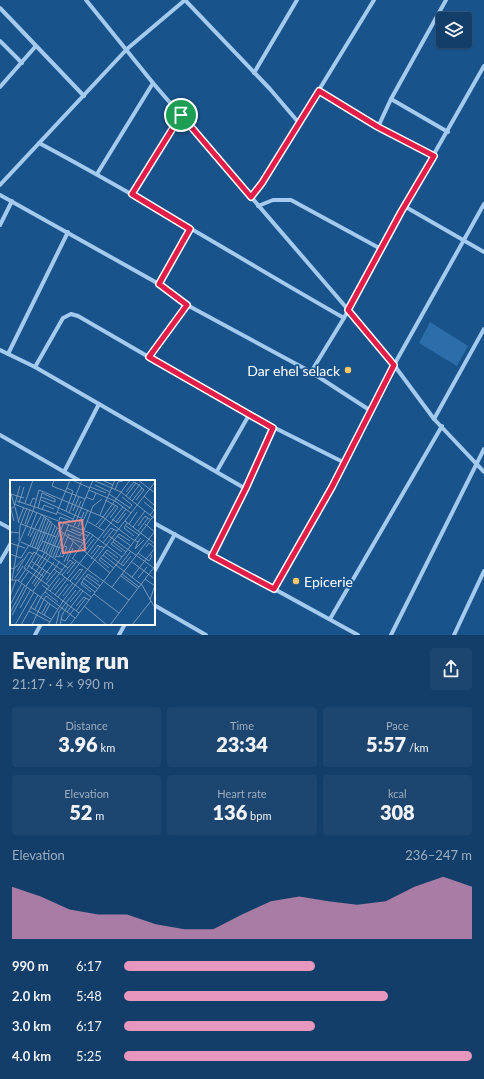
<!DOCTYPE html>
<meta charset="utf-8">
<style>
body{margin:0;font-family:Lato,sans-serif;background:#1c456f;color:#f1f3f6;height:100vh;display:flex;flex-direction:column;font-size:15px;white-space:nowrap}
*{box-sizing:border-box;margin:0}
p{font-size:13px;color:#9daec0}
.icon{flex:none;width:22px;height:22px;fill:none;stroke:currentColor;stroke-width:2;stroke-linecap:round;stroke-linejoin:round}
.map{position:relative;height:635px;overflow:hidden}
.sheet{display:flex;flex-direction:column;background:#133e69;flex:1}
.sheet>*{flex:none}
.tools{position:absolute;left:436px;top:12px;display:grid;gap:8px}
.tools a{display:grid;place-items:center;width:36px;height:36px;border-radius:4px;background:#133e69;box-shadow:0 1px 3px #0004,0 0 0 1px #32577d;font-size:20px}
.pin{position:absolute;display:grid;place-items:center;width:34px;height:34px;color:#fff;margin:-17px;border:2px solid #fff;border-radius:50%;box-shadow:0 1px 4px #0007}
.round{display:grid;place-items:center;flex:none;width:42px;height:42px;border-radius:4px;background:#1c456f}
.summary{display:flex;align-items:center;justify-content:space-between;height:68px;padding:0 12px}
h1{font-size:22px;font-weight:800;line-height:30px}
.figures{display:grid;grid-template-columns:repeat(3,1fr);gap:6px;height:68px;padding:4px 12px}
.figures div{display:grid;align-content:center;border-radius:4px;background:#1c456f;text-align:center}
.figures b{font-size:20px;font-weight:800}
.figures small{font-size:11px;font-weight:400}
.figures p{font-size:11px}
.chart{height:112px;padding:8px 12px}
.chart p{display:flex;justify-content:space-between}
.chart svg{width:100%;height:72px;margin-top:4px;fill:#e797bd;opacity:.7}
ul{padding:0 12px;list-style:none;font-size:13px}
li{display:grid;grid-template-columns:64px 48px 1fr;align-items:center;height:30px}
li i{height:10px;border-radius:5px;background:#e797bd}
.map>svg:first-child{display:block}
</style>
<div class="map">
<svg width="484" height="635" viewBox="0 0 484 635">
<rect width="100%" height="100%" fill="#19538c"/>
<polygon fill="#2b6eaa" points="430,322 468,346 457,366 419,343"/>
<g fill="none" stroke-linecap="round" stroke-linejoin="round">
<g stroke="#a4caee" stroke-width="4">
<polyline points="86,0 153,83 357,320 394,365 434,419 484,472"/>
<polyline points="185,0 270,89 299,123"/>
<polyline points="446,0 391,99 448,132"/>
<polyline points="0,8 84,96"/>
<polyline points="0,41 22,63"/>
<polyline points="254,73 297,0"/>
<polyline points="0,87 35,47"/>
<polyline points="319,91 378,127 434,156"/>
<polyline points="378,127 391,99"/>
<path d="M 39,143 C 143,198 242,260 344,318"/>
<polyline points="97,174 153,83"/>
<polyline points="0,185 127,49 185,0"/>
<polyline points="132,194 181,115"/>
<polyline points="0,195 159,284 187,305 311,372 371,411"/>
<polyline points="251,197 262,183 374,0"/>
<polyline points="258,206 273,200 291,200 381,249"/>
<polyline points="404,206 484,252"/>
<polyline points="0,225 12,201"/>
<polyline points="159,284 190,229"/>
<polyline points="0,350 35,367 246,489"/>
<polyline points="8,354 68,232"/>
<polyline points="149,357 187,305"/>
<polyline points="35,367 63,318 71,314 78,316 249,415 345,463"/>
<polyline points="311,372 344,318 401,212 484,66"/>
<polyline points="434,419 484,329"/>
<polyline points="0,435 80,481"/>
<polyline points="217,471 249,415"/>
<polyline points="64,472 99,404"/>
<polyline points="0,523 11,529"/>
<polyline points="154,523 358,635"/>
<polyline points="212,556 246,489 273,428"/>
<polyline points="0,562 11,543"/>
<polyline points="154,572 175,534"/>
<polyline points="274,589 332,487 394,365 484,204"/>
<polyline points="154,605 206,635"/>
<polyline points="330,619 442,426"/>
<polyline points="35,635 41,624"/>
<polyline points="119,635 125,624"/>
<polyline points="391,635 484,449"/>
<polyline points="454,635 484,571"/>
</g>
</g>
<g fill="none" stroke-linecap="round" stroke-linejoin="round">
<g stroke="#fff" stroke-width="8">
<polygon id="route" points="319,91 378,127 434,156 401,212 348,310 394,365 332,487 274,589 212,556 246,488 273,428 149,357 187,305 159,284 190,229 132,194 181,115 251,197 262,183"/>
</g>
<use href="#route" stroke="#e11d48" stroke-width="5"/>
</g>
<g fill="#ffc661" stroke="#19538c" stroke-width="1.5">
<circle cx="348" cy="370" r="4"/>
<circle cx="296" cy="581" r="4"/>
</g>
<g text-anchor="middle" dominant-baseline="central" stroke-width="3.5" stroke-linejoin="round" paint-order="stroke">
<g font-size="14" fill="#fff" stroke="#19538c" text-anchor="end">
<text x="340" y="370">Dar ehel selack</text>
<text x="304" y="581" text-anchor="start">Epicerie</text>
</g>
</g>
<g transform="translate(10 480)">
<rect width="145" height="145" fill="#19538c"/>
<path fill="none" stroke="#7598ba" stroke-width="1" d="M 44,0 L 42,6 L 75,19M 62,0 L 80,8M 83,0 L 111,12 L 145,39M 92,0 L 103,5M 120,0 L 93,37 L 122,59 L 128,62 L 131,58M 128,0 L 145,13M 85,5 L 100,12M 80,7 L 96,13M 79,10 L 105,21 L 121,33M 105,10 L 108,2 L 113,1M 116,12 L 124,2 L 129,5 L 134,10 L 126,20M 99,14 L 120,28M 116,16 L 126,3M 134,16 L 145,26M 31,17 L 45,22M 76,17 L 83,20 L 86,13M 112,17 L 122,25 L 119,29M 119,19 L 130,4M 31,20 L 49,28M 95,20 L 108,27 L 100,38M 7,21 L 46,34M 122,21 L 132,8M 134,22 L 144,30 L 140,35M 9,23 L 14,7M 15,23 L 23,0M 4,24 L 80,53 L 112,77M 4,24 L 1,14 L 14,18M 20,25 L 23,18 L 27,20M 0,26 L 4,41M 5,27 L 9,43M 28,28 L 32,13 L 45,19 L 45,22M 49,28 L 71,38M 0,29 L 4,27 L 10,6M 32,30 L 34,25 L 44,29M 56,31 L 63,11 L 57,8M 63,31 L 69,17M 47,32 L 63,39M 59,33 L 72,0M 31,34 L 100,93M 46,35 L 60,0M 90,35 L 105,0M 102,39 L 108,43 L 116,33M 49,40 L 50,37 L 63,42M 77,41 L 94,51M 115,41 L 145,64M 8,42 L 14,27M 62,42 L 71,21M 106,42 L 116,29M 117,43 L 114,48 L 124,56M 11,44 L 46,57M 15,44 L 20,29M 119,44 L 127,32M 135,44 L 145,52M 71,45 L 78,30M 64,46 L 83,0M 116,46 L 129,55M 128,46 L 135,36 L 141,40M 68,47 L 74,32M 89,47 L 106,25M 123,47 L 135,31M 61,49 L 78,56M 57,50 L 70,56 L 72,53M 74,50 L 83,26 L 92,19M 128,51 L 138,38M 57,54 L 74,61M 18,56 L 27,32M 99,56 L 144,88M 107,56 L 121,66M 20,57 L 32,34M 59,58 L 73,63M 93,58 L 101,48 L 107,51M 0,60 L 1,52 L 10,53M 9,61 L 10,46 L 17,28M 32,61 L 53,69M 32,61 L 41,41M 11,62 L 36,73 L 58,88M 103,62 L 116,72M 128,62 L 125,69 L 134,60M 0,63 L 15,68M 93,63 L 104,49M 20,66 L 26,51M 22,67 L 34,37M 136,67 L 139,63 L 145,68M 25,68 L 36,38M 73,68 L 83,55M 27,69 L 39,39M 32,71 L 42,44M 34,72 L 45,46M 74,72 L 84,59M 95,72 L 113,86 L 121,76M 112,72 L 101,64 L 109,54 L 120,61M 36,73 L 47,48M 128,73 L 139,81 L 142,76 L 140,74M 0,74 L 11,78 L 19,65M 39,74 L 49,50M 81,74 L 88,65 L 90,67M 93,75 L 132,105 L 145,128M 46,76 L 49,77 L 59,54M 50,76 L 53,77 L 57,67 L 54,66M 43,77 L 53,53M 45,78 L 59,44M 62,78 L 119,120M 91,78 L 104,88M 62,79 L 80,53M 81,79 L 91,66 L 94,68M 21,81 L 40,94M 57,81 L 63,68M 54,82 L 63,62M 122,82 L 145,99M 111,84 L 121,71M 18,85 L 34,97M 27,85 L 35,72M 0,88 L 4,89 L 13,79M 99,88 L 89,80 L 97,70 L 108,78M 17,89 L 33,61M 21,89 L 30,75M 44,89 L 81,117M 7,91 L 19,72 L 23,74M 57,94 L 66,82M 112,94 L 129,107M 52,95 L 63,82M 76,96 L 90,106M 111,96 L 127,108M 122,97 L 145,68M 5,98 L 13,86M 73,98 L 88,109M 128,98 L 137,87M 135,99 L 145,106M 0,100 L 7,100 L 47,129M 2,100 L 8,65 L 23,31 L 29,10 L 93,37 L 86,45M 36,100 L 50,81M 65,100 L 73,89M 8,101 L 16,89M 60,101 L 70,89 L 72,90M 11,102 L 19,91M 72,102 L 85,112M 22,104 L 41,75 L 54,42M 36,104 L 47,91M 32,105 L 69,133M 16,106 L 38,74M 24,106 L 35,90M 39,106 L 14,88 L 24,72 L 52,90M 102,107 L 145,51M 44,110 L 55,97M 23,111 L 44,82M 40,111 L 50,98M 35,112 L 48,122M 81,112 L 71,104 L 73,100 L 78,94 L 89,102M 84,114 L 109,133M 45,115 L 113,27M 0,116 L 6,100M 53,116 L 63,103M 31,117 L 60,80 L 65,84M 48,117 L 58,104M 34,119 L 36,116 L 65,138M 140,120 L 145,105M 60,122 L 71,109M 0,125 L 12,103M 66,126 L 74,117 L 79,120M 74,126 L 97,145M 20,127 L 41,139M 10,128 L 21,109M 25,129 L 31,117M 19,131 L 40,142M 66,131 L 76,118M 57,132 L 73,111M 0,133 L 15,105M 32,133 L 38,122M 48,133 L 66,110M 2,135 L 17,107M 34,135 L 40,124M 51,139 L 55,141 L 64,129M 5,145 L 24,112M 11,145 L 28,115M 22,145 L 34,119M 38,145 L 53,121 L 145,2M 46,145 L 49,133M 50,145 L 52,135 L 58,125M 60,145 L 145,34M 100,145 L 145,86M 122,145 L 141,121"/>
<path fill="#e88989" fill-opacity="0.15" stroke="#e88989" stroke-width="2" d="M 72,40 L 75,70 L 53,73 L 49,43 Z"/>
<rect width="145" height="145" fill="none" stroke="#fff" stroke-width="2"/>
</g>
</svg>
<div class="tools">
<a><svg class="icon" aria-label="layers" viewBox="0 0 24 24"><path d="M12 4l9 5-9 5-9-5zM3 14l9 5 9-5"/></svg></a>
</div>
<div class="pin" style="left:181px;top:115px;background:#1e9e55"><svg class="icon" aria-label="arrive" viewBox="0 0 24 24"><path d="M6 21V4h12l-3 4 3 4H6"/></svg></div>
</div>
<section class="sheet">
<div class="summary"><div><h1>Evening run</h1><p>21:17 · 4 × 990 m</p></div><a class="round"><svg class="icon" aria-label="share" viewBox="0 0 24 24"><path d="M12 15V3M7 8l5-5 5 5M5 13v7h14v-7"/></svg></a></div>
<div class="figures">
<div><p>Distance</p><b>3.96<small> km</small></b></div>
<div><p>Time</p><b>23:34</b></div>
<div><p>Pace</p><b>5:57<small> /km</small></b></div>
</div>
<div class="figures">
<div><p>Elevation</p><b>52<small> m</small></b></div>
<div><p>Heart rate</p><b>136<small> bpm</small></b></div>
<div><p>kcal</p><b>308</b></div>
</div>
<div class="chart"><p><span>Elevation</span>236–247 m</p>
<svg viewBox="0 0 160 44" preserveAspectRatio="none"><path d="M0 44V12L10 18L20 26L30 29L40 29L50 35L60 38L70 38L80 29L90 21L100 18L110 21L120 23L130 21L140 12L150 6L160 12V44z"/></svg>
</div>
<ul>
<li><b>990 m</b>6:17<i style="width:55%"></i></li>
<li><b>2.0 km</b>5:48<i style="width:76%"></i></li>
<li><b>3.0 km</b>6:17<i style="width:55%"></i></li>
<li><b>4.0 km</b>5:25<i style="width:100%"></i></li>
</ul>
</section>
